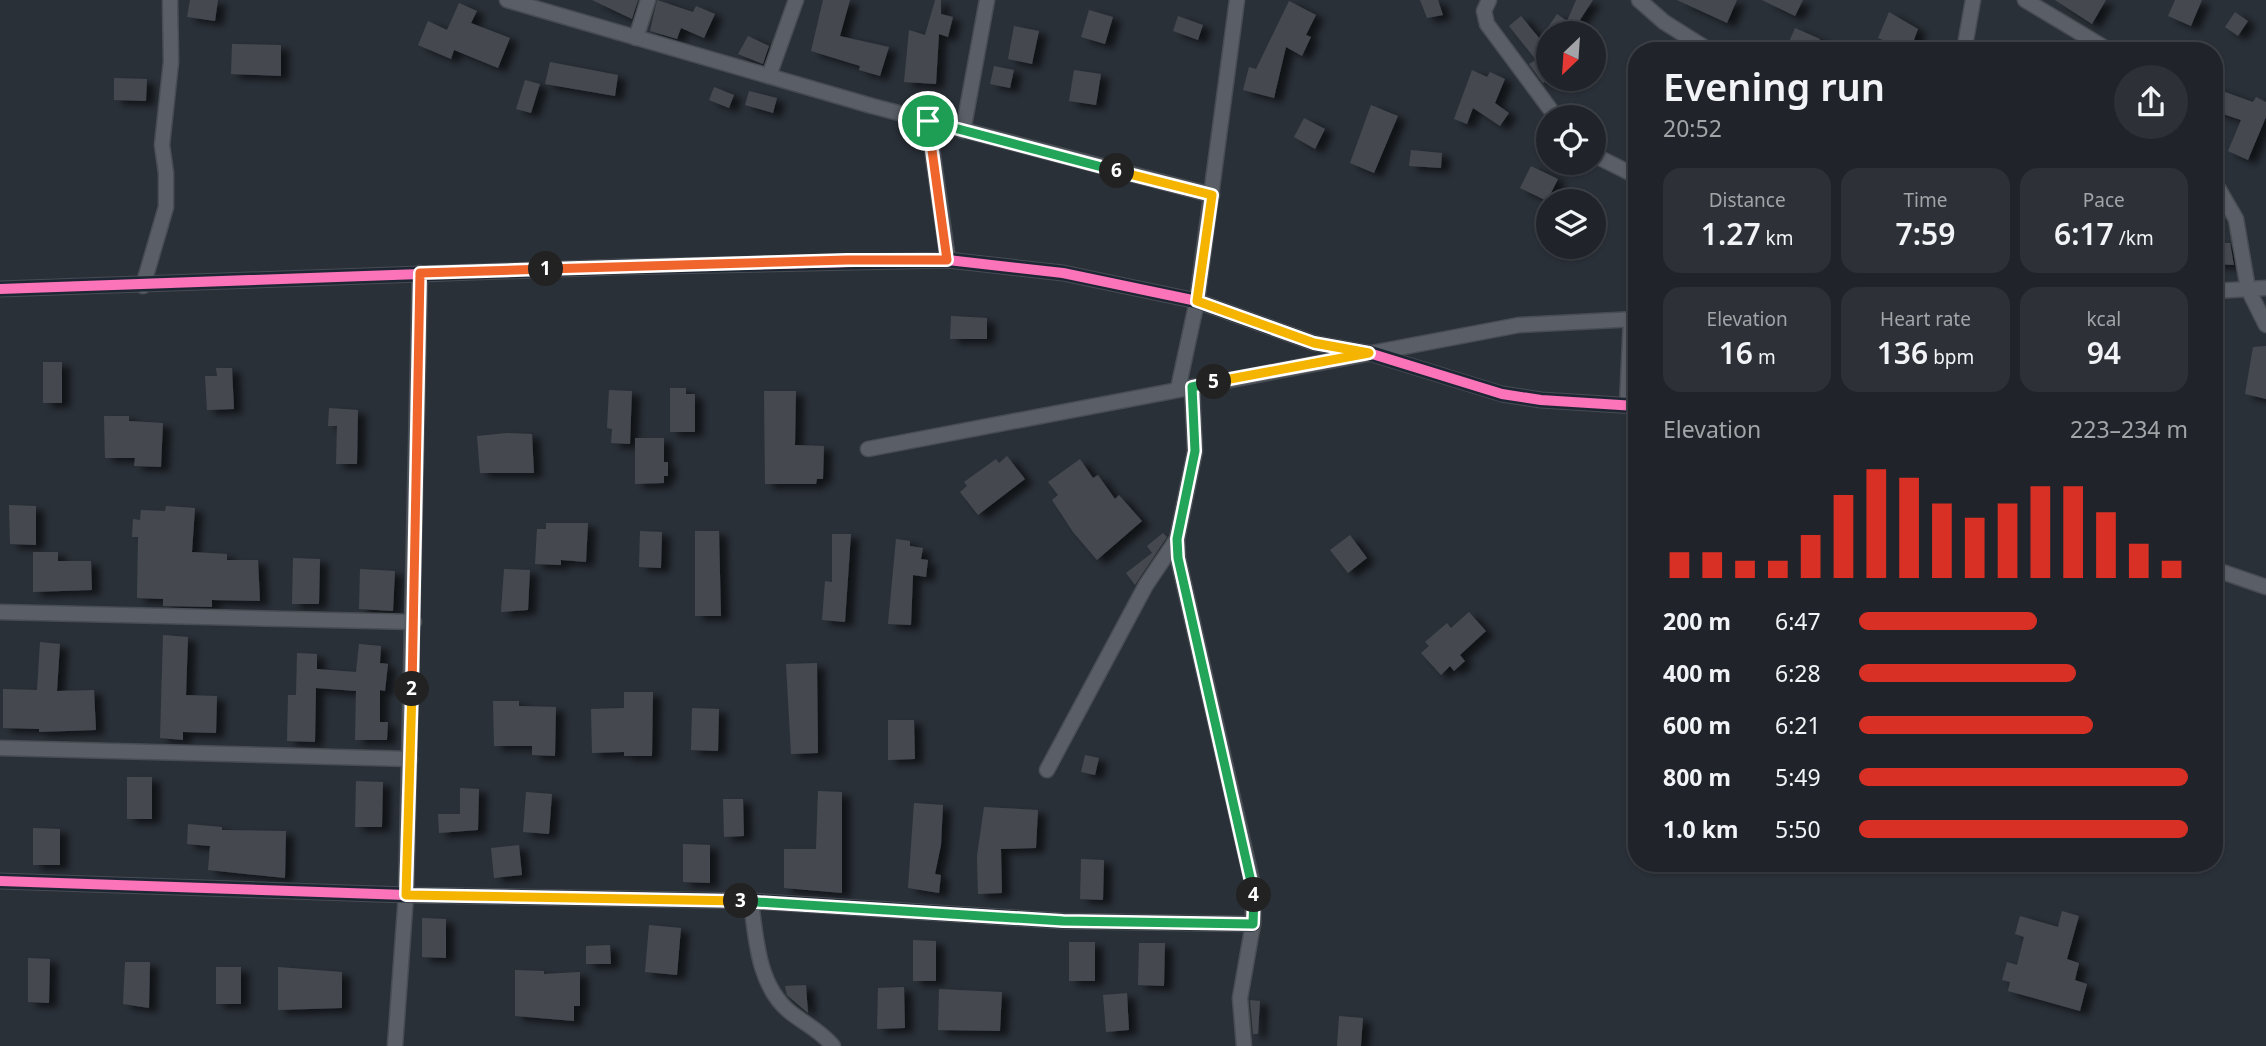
<!DOCTYPE html>
<meta charset="utf-8">
<style>
body{margin:0;font-family:"Noto Sans",sans-serif;background:#2d3036;color:#f1f3f6;height:100vh;display:flex;flex-direction:column;font-size:26px;white-space:nowrap}
*{box-sizing:border-box;margin:0}
p{font-size:23px;color:#a2a4a8}
.icon{flex:none;width:38px;height:38px;fill:none;stroke:currentColor;stroke-width:2;stroke-linecap:round;stroke-linejoin:round}
.map{position:relative;flex:1;overflow:hidden}
.details{position:absolute;left:1628px;top:42px;width:595px;height:830px;display:flex;flex-direction:column;background:#20242a;border-radius:28px;box-shadow:0 2px 5px #0004,0 0 0 2px #3d4147}
.details>*{flex:none}
.needle{width:46px;rotate:205deg}
.fabs{position:absolute;left:1536px;top:21px;display:grid;gap:14px}
.fabs a{display:grid;place-items:center;width:70px;height:70px;border-radius:50%;background:#20242a;box-shadow:0 2px 5px #0004,0 0 0 2px #3d4147;font-size:35px}
.pin{position:absolute;display:grid;place-items:center;width:60px;height:60px;color:#fff;margin:-30px;border:4px solid #fff;border-radius:50%;box-shadow:0 2px 7px #0007}
.km{position:absolute;width:35px;height:35px;margin:-18px;border-radius:50%;background:#222;color:#fff;font-size:19px;line-height:35px;text-align:center}
.round{display:grid;place-items:center;flex:none;width:74px;height:74px;border-radius:37px;background:#2d3036}
.headline{display:flex;align-items:center;justify-content:space-between;height:119px;padding:0 35px}
h1{font-size:38px;font-weight:600;line-height:52px}
.figures{display:grid;grid-template-columns:repeat(3,1fr);gap:10px;height:119px;padding:7px 35px}
.figures div{display:grid;align-content:center;border-radius:18px;background:#2d3036;text-align:center}
.figures b{font-size:30px;font-weight:600}
.figures small{font-size:19px;font-weight:400}
.figures p{font-size:19px}
.chart{height:196px;padding:14px 35px}
.chart p{display:flex;justify-content:space-between}
.chart svg{width:100%;height:126px;margin-top:7px;stroke:#d93025;stroke-width:6}
ul{padding:0 35px;list-style:none;font-size:23px}
li{display:grid;grid-template-columns:112px 84px 1fr;align-items:center;height:52px}
li i{height:18px;border-radius:9px;background:#d93025}
.map>svg:first-child{display:block}
</style>
<div class="map">
<svg width="2266" height="1046" viewBox="0 0 2266 1046">
<defs>
<filter id="shadow"><feDropShadow dx="8" dy="4.5" stdDeviation="3.5" flood-color="#0009"/></filter>
</defs>
<rect width="100%" height="100%" fill="#2a3038"/>
<g fill="#444950" filter="url(#shadow)">
<polygon points="190,0 218,0 215,21 187,17"/>
<polygon points="592,0 638,0 632,19"/>
<polygon points="657,0 693,12 696,6 715,14 704,38 681,28 677,39 650,31"/>
<polygon points="823,0 850,0 840,36 889,47 880,76 859,70 860,66 811,51"/>
<polygon points="935,0 941,0 941,14 953,17 948,37 939,34 936,84 904,82 909,30 925,35"/>
<polygon points="1420,0 1438,0 1443,15 1427,18"/>
<polygon points="1576,0 1593,0 1576,26 1586,33 1549,33 1549,79 1543,83 1529,64 1536,60 1509,26 1521,16 1540,39 1557,14 1567,21"/>
<polygon points="1677,0 1737,0 1727,23"/>
<polygon points="1762,0 1803,0 1795,16"/>
<polygon points="2055,0 2106,0 2092,24"/>
<polygon points="2175,0 2202,0 2191,26 2168,16"/>
<polygon points="1289,1 1316,15 1306,35 1311,37 1302,56 1286,47 1274,98 1243,90 1249,67 1256,69"/>
<polygon points="459,3 477,11 471,23 510,38 498,68 454,50 451,59 418,45 428,21 447,30"/>
<polygon points="1089,10 1113,17 1105,44 1081,37"/>
<polygon points="1889,12 1918,29 1910,51 1878,38"/>
<polygon points="2235,12 2248,21 2238,36 2225,27"/>
<polygon points="1178,16 1203,25 1198,40 1173,31"/>
<polygon points="1014,26 1039,31 1032,64 1008,59"/>
<polygon points="1795,28 1820,39 1815,51 1785,51"/>
<polygon points="748,36 769,46 763,64 738,54"/>
<polygon points="232,44 281,45 281,76 231,74"/>
<polygon points="550,62 618,75 615,96 545,84"/>
<polygon points="994,66 1014,70 1010,88 990,84"/>
<polygon points="1074,70 1101,74 1096,105 1069,101"/>
<polygon points="1472,70 1487,77 1490,72 1505,79 1495,103 1509,113 1500,126 1473,108 1467,124 1454,119"/>
<polygon points="114,78 147,79 146,101 114,100"/>
<polygon points="525,80 540,84 531,113 516,109"/>
<polygon points="714,87 734,95 729,108 709,100"/>
<polygon points="2214,88 2253,102 2256,97 2266,102 2266,117 2248,160 2228,151 2241,120 2214,111"/>
<polygon points="749,91 777,98 773,113 745,105"/>
<polygon points="1371,105 1398,116 1374,173 1350,163"/>
<polygon points="1304,118 1325,129 1315,149 1294,137"/>
<polygon points="1411,150 1442,153 1441,168 1409,166"/>
<polygon points="1531,166 1558,179 1547,201 1520,188"/>
<polygon points="2214,243 2230,243 2234,265 2214,264"/>
<polygon points="951,316 987,318 987,339 950,339"/>
<polygon points="2266,346 2266,399 2245,394 2253,347"/>
<rect x="43" y="362" width="19" height="41"/>
<polygon points="216,368 232,368 234,409 207,410 205,376 217,376"/>
<polygon points="670,388 686,388 686,394 695,394 695,432 670,432"/>
<polygon points="609,390 632,391 630,444 611,443 612,429 607,428"/>
<polygon points="764,391 796,391 795,445 824,446 823,479 817,479 816,484 765,484"/>
<polygon points="329,408 358,410 357,464 336,464 337,426 328,426"/>
<polygon points="104,416 129,416 129,421 163,423 161,467 134,466 135,458 105,458"/>
<polygon points="507,433 532,434 534,473 480,473 477,436"/>
<polygon points="635,438 664,438 664,462 668,462 668,476 664,476 664,483 635,484"/>
<polygon points="1007,456 1025,479 978,515 960,492 967,486 964,482 996,459 999,463"/>
<polygon points="1080,459 1093,478 1098,475 1115,499 1119,495 1142,521 1097,560 1073,532 1052,500 1058,495 1048,482"/>
<polygon points="9,505 36,506 36,545 10,544"/>
<polygon points="166,506 195,508 192,552 227,554 227,560 258,560 260,601 212,600 212,607 163,606 163,599 137,598 138,537 132,537 133,519 140,520 141,510 165,511"/>
<polygon points="546,523 588,523 586,562 561,560 561,565 535,564 537,529 546,529"/>
<polygon points="640,531 662,532 661,568 639,567"/>
<polygon points="695,531 719,531 721,616 695,616"/>
<polygon points="1163,533 1167,537 1135,585 1126,573 1152,553 1147,546"/>
<polygon points="832,534 851,534 845,622 822,620 825,581 832,582"/>
<polygon points="1350,535 1367,558 1348,573 1330,550"/>
<polygon points="896,539 910,541 910,546 923,548 921,559 928,560 926,577 913,575 911,625 888,624"/>
<polygon points="33,552 58,552 58,561 91,561 92,590 33,592"/>
<polygon points="293,558 320,559 319,604 292,604"/>
<polygon points="360,569 395,571 393,611 359,609"/>
<polygon points="504,569 530,570 528,610 501,612"/>
<polygon points="1469,612 1486,631 1460,655 1465,661 1454,671 1450,666 1441,675 1421,653 1429,646 1425,642 1447,623 1451,628"/>
<polygon points="163,635 188,637 186,695 217,696 216,733 183,732 183,740 160,738"/>
<polygon points="40,642 60,644 57,691 94,690 96,730 39,732 39,729 3,728 3,689 37,690"/>
<polygon points="359,644 381,646 380,663 388,664 385,691 380,690 380,722 388,722 387,740 355,740 356,691 316,688 315,742 287,741 288,695 296,695 297,653 317,654 317,669 356,672"/>
<polygon points="817,663 818,753 791,754 786,664"/>
<polygon points="624,692 653,692 652,756 624,756 624,752 592,753 591,709 624,708"/>
<polygon points="493,701 519,701 519,706 556,707 555,756 532,755 532,746 494,746"/>
<polygon points="692,708 719,709 718,751 691,750"/>
<polygon points="888,720 914,720 915,759 888,760"/>
<polygon points="1085,755 1099,758 1095,775 1081,772"/>
<rect x="127" y="777" width="25" height="42"/>
<polygon points="356,781 383,782 382,827 355,827"/>
<polygon points="460,788 479,789 478,830 439,833 438,814 460,814"/>
<polygon points="818,791 842,792 842,893 784,888 784,849 816,849"/>
<polygon points="526,792 552,794 549,834 523,832"/>
<polygon points="723,799 743,799 744,836 724,837"/>
<polygon points="914,803 943,805 941,845 935,874 941,875 939,893 908,888"/>
<polygon points="984,807 1038,810 1036,848 1001,849 1002,893 978,894 977,856"/>
<polygon points="188,824 222,827 222,830 286,831 285,878 208,870 210,846 187,844"/>
<polygon points="33,828 60,829 60,865 33,865"/>
<polygon points="683,844 710,845 710,883 683,882"/>
<polygon points="519,845 522,875 494,878 491,848"/>
<polygon points="1081,859 1104,860 1103,900 1080,899"/>
<polygon points="2062,911 2079,916 2067,959 2079,963 2075,980 2087,984 2080,1011 2008,991 2010,982 2002,980 2007,962 2017,965 2024,937 2015,934 2020,916 2058,927"/>
<polygon points="422,918 446,919 446,958 422,957"/>
<polygon points="649,925 681,928 677,975 645,972"/>
<polygon points="913,940 936,941 936,981 913,981"/>
<rect x="1069" y="942" width="26" height="39"/>
<polygon points="1139,943 1165,943 1164,986 1138,985"/>
<polygon points="610,945 611,964 586,964 586,946"/>
<polygon points="28,958 50,959 49,1003 28,1002"/>
<polygon points="125,962 150,962 149,1008 123,1004"/>
<rect x="216" y="967" width="25" height="37"/>
<polygon points="278,967 342,972 342,1008 278,1010"/>
<polygon points="515,970 544,971 544,974 580,972 580,1006 574,1006 574,1021 515,1016"/>
<polygon points="806,985 808,1013 787,995 785,986"/>
<polygon points="904,987 905,1028 877,1029 878,988"/>
<polygon points="939,989 1002,992 1000,1031 938,1030"/>
<polygon points="1127,993 1129,1030 1106,1032 1103,995"/>
<polygon points="1250,1000 1260,1001 1258,1034 1253,1034"/>
<polygon points="1339,1016 1363,1018 1361,1046 1337,1046"/>
</g>
<g fill="none" stroke-linecap="round" stroke-linejoin="round">
<g stroke="#484c53" stroke-width="17">
<g id="street">
<polyline points="507,0 872,106 1212,195"/>
<polyline points="1489,0 1484,11 1487,24 1556,117"/>
<polyline points="1639,0 1664,22 1710,51"/>
<polyline points="2025,0 2110,51"/>
<polyline points="636,38 648,0"/>
<polyline points="1964,51 1973,0"/>
<polyline points="769,76 796,0"/>
<polyline points="928,121 948,260"/>
<polyline points="963,131 987,0"/>
<polyline points="1594,155 1636,176"/>
<polyline points="2214,181 2236,219 2248,289 2266,325"/>
<polyline points="143,286 166,207 166,173 162,145 171,62 170,0"/>
<polyline points="0,289 617,267 948,260 1063,273 1197,301 1314,343 1369,353 1502,394 1541,400 1636,406"/>
<polyline points="2214,291 2266,288"/>
<polyline points="1192,387 1195,451 1177,539 1178,558 1253,886 1253,924 1240,998 1244,1046"/>
<polyline points="1178,389 1197,301 1237,0"/>
<polyline points="1627,405 1631,319"/>
<polyline points="868,449 1519,325 1636,319"/>
<polyline points="2214,569 2266,587"/>
<polyline points="0,612 414,622"/>
<polyline points="0,748 410,759"/>
<polyline points="1047,770 1146,585 1177,539"/>
<polyline points="0,881 406,895 751,901 1063,921 1253,924"/>
<path d="M 751,901 C 756,939 758,986 790,1012 C 805,1024 821,1031 833,1046"/>
<polyline points="395,1046 406,895 420,273"/>
</g>
</g>
<use href="#street" stroke="#5a5e66" stroke-width="14"/>
<g stroke="#1d2633" stroke-width="15">
<g id="cycleway">
<polyline points="0,289 617,267 948,260 1063,273 1197,301 1314,343 1369,353 1502,394 1541,400 1636,406"/>
<polyline points="0,881 406,895 751,901 1063,921 1253,924"/>
</g>
</g>
<use href="#cycleway" stroke="#fb73b8" stroke-width="10"/>
</g>
<g fill="none" stroke-linecap="round" stroke-linejoin="round">
<g stroke="#fff" stroke-width="14">
<polyline id="split-1" points="546,269 847,260 947,260 928,121"/>
</g>
<g stroke="#fff" stroke-width="14">
<polyline id="split-2" points="412,689 420,273 546,269"/>
</g>
<g stroke="#fff" stroke-width="14">
<polyline id="split-3" points="412,689 406,895 741,901"/>
</g>
<g stroke="#fff" stroke-width="14">
<polyline id="split-4" points="741,901 1063,921 1253,924 1254,895"/>
</g>
<g stroke="#fff" stroke-width="14">
<polyline id="split-5" points="1214,382 1192,387 1195,451 1177,539 1178,558 1254,895"/>
</g>
<g stroke="#fff" stroke-width="14">
<polyline id="split-6" points="1117,171 1212,195 1197,301 1314,343 1369,353 1214,382"/>
</g>
<g stroke="#fff" stroke-width="14">
<polyline id="split-7" points="928,121 1117,171"/>
</g>
<use href="#split-1" stroke="#f0652b" stroke-width="9"/>
<use href="#split-2" stroke="#f0652b" stroke-width="9"/>
<use href="#split-3" stroke="#f5b400" stroke-width="9"/>
<use href="#split-4" stroke="#22a559" stroke-width="9"/>
<use href="#split-5" stroke="#22a559" stroke-width="9"/>
<use href="#split-6" stroke="#f5b400" stroke-width="9"/>
<use href="#split-7" stroke="#22a559" stroke-width="9"/>
</g>
</svg>
<div class="fabs">
<a><svg class="needle" viewBox="-14 -14 28 28"><path d="M0-13l5 13h-10z" fill="#e53935"/><path d="M0 13l5-13h-10z" fill="#a2a4a8"/></svg></a>
<a><svg class="icon" aria-label="locate" viewBox="0 0 24 24"><circle cx="12" cy="12" r="6"/><path d="M12 2v4M12 18v4M2 12h4M18 12h4"/></svg></a>
<a><svg class="icon" aria-label="layers" viewBox="0 0 24 24"><path d="M12 4l9 5-9 5-9-5zM3 14l9 5 9-5"/></svg></a>
</div>
<div class="pin" style="left:928px;top:121px;background:#1e9e55"><svg class="icon" aria-label="arrive" viewBox="0 0 24 24"><path d="M6 21V4h12l-3 4 3 4H6"/></svg></div>
<b class="km" style="left:546px;top:269px">1</b>
<b class="km" style="left:412px;top:689px">2</b>
<b class="km" style="left:741px;top:901px">3</b>
<b class="km" style="left:1254px;top:895px">4</b>
<b class="km" style="left:1214px;top:382px">5</b>
<b class="km" style="left:1117px;top:171px">6</b>
<section class="details">
<div class="headline"><div><h1>Evening run</h1><p>20:52</p></div><a class="round"><svg class="icon" aria-label="share" viewBox="0 0 24 24"><path d="M12 15V3M7 8l5-5 5 5M5 13v7h14v-7"/></svg></a></div>
<div class="figures">
<div><p>Distance</p><b>1.27<small> km</small></b></div>
<div><p>Time</p><b>7:59</b></div>
<div><p>Pace</p><b>6:17<small> /km</small></b></div>
</div>
<div class="figures">
<div><p>Elevation</p><b>16<small> m</small></b></div>
<div><p>Heart rate</p><b>136<small> bpm</small></b></div>
<div><p>kcal</p><b>94</b></div>
</div>
<div class="chart"><p><span>Elevation</span>223–234 m</p>
<svg viewBox="0 0 160 44" preserveAspectRatio="none"><path d="M5 44V35M15 44V35M25 44V38M35 44V38M45 44V29M55 44V15M65 44V6M75 44V9M85 44V18M95 44V23M105 44V18M115 44V12M125 44V12M135 44V21M145 44V32M155 44V38"/></svg>
</div>
<ul>
<li><b>200 m</b>6:47<i style="width:54%"></i></li>
<li><b>400 m</b>6:28<i style="width:66%"></i></li>
<li><b>600 m</b>6:21<i style="width:71%"></i></li>
<li><b>800 m</b>5:49<i style="width:100%"></i></li>
<li><b>1.0 km</b>5:50<i style="width:100%"></i></li>
</ul>
</section>
</div>
